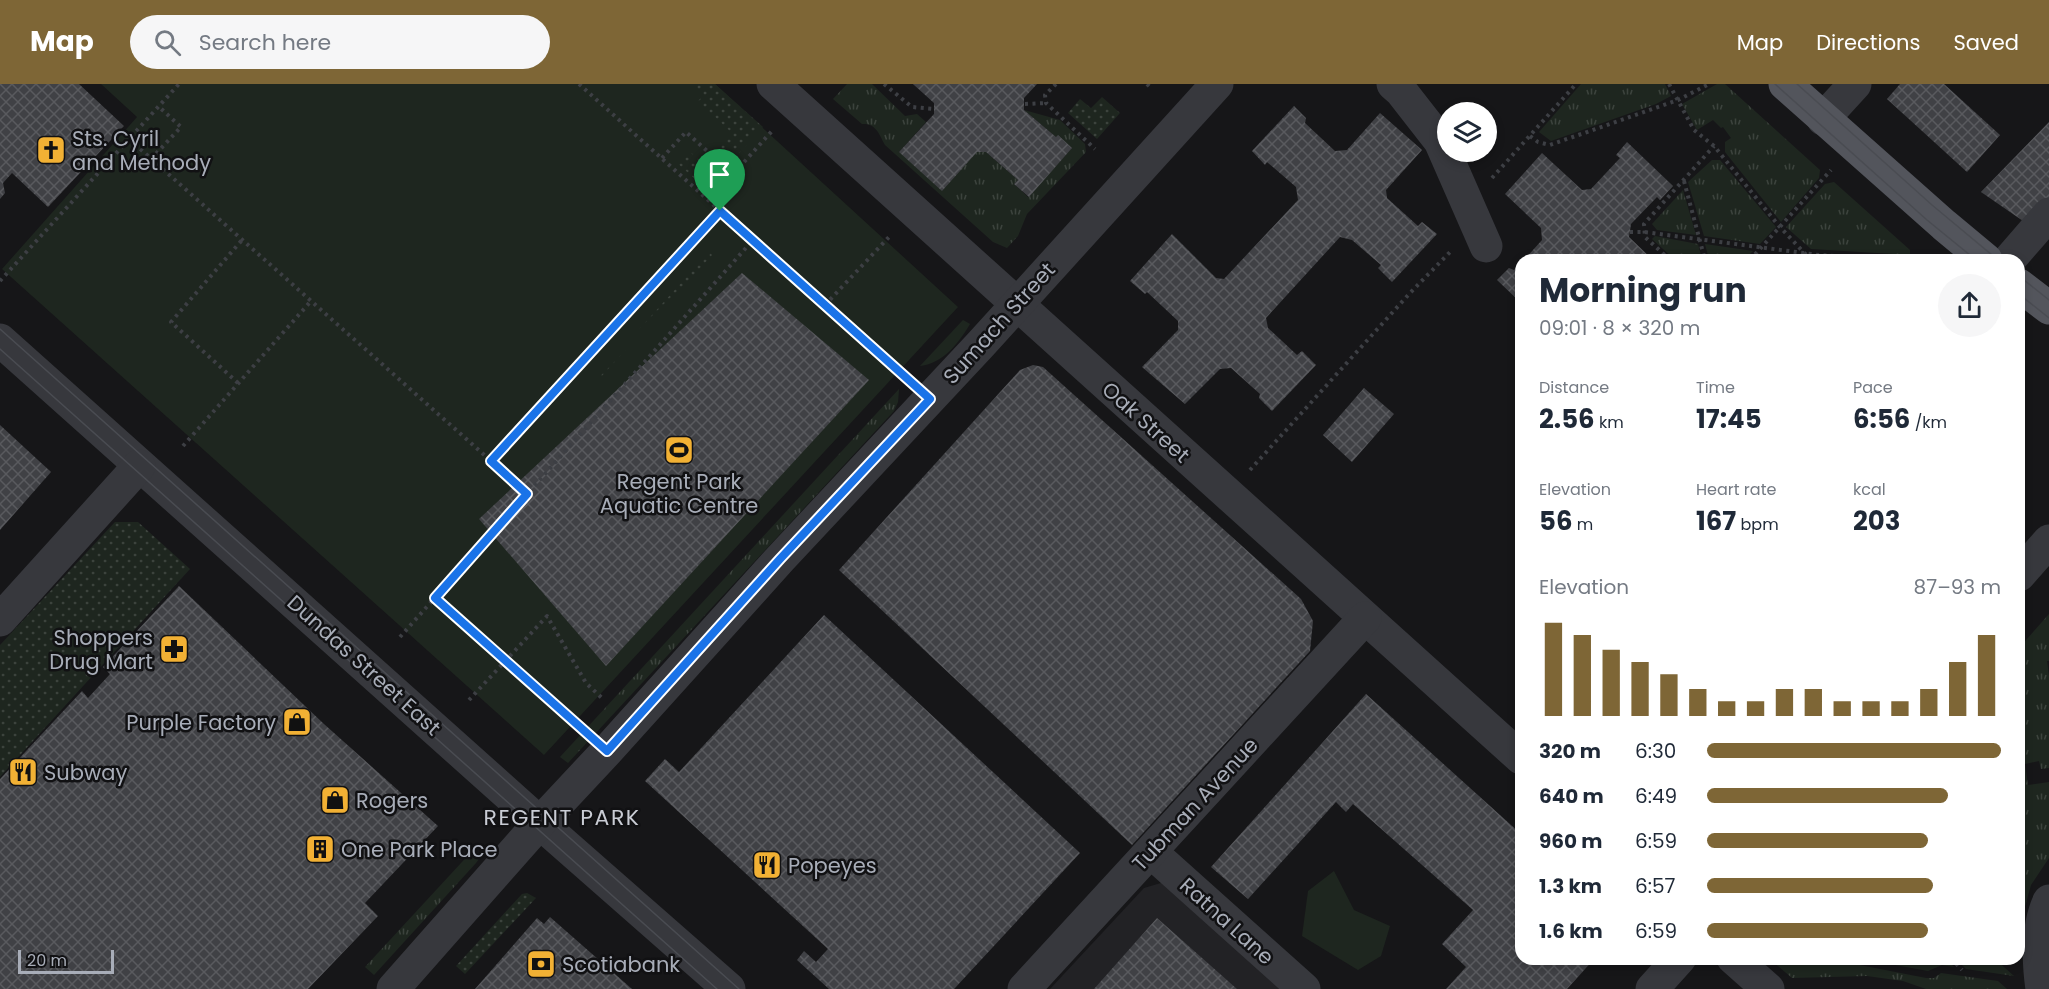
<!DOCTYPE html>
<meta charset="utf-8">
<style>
body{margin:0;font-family:Poppins,sans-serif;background:#f6f6f7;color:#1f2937;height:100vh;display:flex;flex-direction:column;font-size:22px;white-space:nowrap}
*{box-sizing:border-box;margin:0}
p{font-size:20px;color:#747a83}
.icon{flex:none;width:33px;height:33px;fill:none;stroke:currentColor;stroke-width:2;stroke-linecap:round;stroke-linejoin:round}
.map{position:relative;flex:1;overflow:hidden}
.drawer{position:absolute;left:1515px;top:170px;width:510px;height:711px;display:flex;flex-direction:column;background:#fff;border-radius:18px;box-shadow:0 3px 9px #0003}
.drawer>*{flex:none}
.fabs{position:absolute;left:1437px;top:18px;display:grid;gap:12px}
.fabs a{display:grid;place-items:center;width:60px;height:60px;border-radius:50%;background:#fff;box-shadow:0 3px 9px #0003;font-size:30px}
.scale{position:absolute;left:18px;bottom:15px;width:96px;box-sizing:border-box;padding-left:6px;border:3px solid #a8adb8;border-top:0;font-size:16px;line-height:21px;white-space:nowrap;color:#a8adb8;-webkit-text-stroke:4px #111113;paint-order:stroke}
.pin{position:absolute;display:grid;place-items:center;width:51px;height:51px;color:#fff;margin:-62px -26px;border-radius:50% 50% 50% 0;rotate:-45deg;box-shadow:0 0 6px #0007}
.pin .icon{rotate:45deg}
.round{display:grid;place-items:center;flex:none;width:63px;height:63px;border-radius:32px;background:#f6f6f7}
.overview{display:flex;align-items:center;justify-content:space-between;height:102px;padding:0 24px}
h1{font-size:33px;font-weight:700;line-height:45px}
.stats{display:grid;grid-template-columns:repeat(3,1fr);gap:9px;height:102px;padding:6px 24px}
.stats div{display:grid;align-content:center}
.stats b{font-size:26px;font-weight:700}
.stats small{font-size:16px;font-weight:400}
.stats p{font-size:16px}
.chart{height:168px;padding:12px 24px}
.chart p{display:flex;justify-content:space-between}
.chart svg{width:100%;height:108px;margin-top:6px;stroke:#7e6636;stroke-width:6}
ul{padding:0 24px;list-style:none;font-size:20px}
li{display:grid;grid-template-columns:96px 72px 1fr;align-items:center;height:45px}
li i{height:15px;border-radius:8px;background:#7e6636}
header{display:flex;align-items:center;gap:36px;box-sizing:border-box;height:84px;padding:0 30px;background:#7e6636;color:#fff}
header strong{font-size:28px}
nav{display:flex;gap:33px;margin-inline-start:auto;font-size:21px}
.search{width:420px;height:54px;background:#f6f6f7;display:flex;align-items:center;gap:15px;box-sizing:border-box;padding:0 21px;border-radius:33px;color:#747a83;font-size:22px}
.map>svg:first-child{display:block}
</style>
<header>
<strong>Map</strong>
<div class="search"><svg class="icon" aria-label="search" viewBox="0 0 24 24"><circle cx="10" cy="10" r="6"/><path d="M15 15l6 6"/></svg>Search here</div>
<nav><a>Map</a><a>Directions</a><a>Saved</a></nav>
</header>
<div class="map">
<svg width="2049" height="905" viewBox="0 0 2049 905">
<defs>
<pattern id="grass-tufts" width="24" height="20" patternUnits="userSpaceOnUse" patternTransform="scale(1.5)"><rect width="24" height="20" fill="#1e261f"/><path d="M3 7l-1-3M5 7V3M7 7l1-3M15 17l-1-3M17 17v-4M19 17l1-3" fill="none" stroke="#3c433d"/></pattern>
<pattern id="garden-dots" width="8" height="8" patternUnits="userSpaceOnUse" patternTransform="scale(1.5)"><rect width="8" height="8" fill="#1e261f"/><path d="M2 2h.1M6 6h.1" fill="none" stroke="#3c433d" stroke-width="1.8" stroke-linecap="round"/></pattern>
<pattern id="building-cross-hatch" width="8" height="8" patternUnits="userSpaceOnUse" patternTransform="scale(1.5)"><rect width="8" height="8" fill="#404145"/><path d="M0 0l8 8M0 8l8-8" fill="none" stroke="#595a5e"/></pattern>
</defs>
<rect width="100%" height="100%" fill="#161618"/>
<polygon fill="#222225" points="1171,796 1292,905 1050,905 1144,804"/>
<g fill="url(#grass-tufts)">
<path d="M 847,0 L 872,0 L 905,32 L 917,30 L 926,38 L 899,68 L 986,68 L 1018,96 L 1014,100 L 1028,113 L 1072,64 L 1058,52 L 1056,53 L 1024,26 L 1060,36 L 1085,60 L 1086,68 L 1027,130 L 1018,152 L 1007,164 L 993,158 L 885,61 C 879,50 876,39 862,40 L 833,15 Z"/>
<polygon points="1581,0 1665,0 1671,12 1656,20 1551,57 1539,48"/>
<polygon points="1717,0 1725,0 1820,86 1819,94 1781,138 1725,68 1725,58 1731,54 1723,43 1721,44 1713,36 1697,46 1682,20"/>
<polygon points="1712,76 1720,76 1776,143 1760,160 1704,152 1688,98"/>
<polygon points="1834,98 1910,166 1910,171 1811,165 1786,143 1825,100"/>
<polygon points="1683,106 1696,151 1657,146 1652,140"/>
<polygon points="1655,152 1698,160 1702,175 1674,175 1652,155"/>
<polygon points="1705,160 1753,167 1745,175 1709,175"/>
<path d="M 963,236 L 970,240 C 958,260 943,279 920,282 Z"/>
<polygon points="899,305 898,318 894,327 568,679 560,673"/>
<polygon points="2049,530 2049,577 2047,577 2049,592 2049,684 2041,685 2039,677 2025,680 2028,701 2049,698 2049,774 2031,801 2024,826 2023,853 2019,852 2019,564"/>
<polygon points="474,765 481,772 476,779 374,891 365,883"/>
<polygon points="1770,875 1829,875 1926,894 1934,894 1941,889 1998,897 2007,905 1926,905 1903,897 1867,892 1792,894"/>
<polygon points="1863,875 1946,875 1954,883 1942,881 1928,887"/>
<polygon points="1956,875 1995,875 2014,892 1966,885"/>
</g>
<g fill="#1e261f">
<polygon points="101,0 715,0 958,223 544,671 2,185 137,33"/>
<polygon points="1334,787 1354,826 1390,842 1381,872 1358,886 1302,852 1308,807"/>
</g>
<g fill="url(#garden-dots)">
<polygon points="688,0 715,0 763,43 730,79 716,65 731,48 698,17 702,13"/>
<polygon points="1102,13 1120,29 1097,55 1068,29 1080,15 1091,24"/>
<polygon points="687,65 716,91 705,104 676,78"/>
<polygon points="709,168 712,171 599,295 597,292"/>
<polygon points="115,438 138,438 190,485 0,693 0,561"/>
<polygon points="527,809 536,814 465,890 456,882 522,810"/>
</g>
<g fill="url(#building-cross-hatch)">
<polygon points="0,0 79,0 124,42 48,123 12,89 3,99 5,109 0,115"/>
<polygon points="913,0 1037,0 1024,14 1024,26 1056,53 1058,51 1072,64 1029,113 1014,100 1018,96 986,68 977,68 942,107 899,68 934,30 934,19"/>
<polygon points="1900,0 1944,0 2000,51 1967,88 1887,15"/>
<polygon points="1294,22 1306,34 1305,39 1335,67 1347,66 1380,29 1422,66 1386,106 1387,114 1418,142 1422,138 1437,150 1392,198 1378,184 1381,181 1352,156 1340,153 1266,234 1268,244 1297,271 1302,267 1316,281 1272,327 1259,314 1260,310 1231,284 1220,285 1185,320 1142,283 1178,246 1178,237 1147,208 1145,210 1130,197 1172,150 1216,194 1224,195 1298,116 1296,103 1267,78 1265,81 1252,67"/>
<polygon points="2049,38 2049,115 2026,139 1981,108"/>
<polygon points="1627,58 1673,102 1660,116 1657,113 1631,140 1629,153 1653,176 1524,176 1542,156 1541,144 1505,110 1542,69 1582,106 1591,105 1620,74 1616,71"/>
<polygon points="1521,178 1521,219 1497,196 1509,184 1514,186"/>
<polygon points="742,189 869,296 606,582 479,435"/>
<polygon points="1033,281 1043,283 1301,515 1313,537 1310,567 1132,761 839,486 1020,286"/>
<polygon points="1364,304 1394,330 1352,378 1323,351"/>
<polygon points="0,341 51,388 0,446"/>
<polygon points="179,502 324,640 438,742 365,819 378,832 308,905 0,905 0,695 82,607 88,614 110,590 103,583"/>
<polygon points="824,531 1080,769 954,905 829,905 797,876 804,867 816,878 828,865 645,697 665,675 679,688"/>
<polygon points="1366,610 1521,750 1521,874 1595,874 1567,905 1446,905 1466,883 1442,860 1473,826 1353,720 1346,728 1336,718 1248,815 1211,783"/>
<polygon points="550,833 632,905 475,905 537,834 544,840"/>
<polygon points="1157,834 1166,842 1237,905 1094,905"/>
</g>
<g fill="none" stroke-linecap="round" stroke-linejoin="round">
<g stroke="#3d3f44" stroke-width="4" stroke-dasharray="3 4.5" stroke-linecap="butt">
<polyline points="579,0 906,294"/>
<polyline points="884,0 912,23 934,25"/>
<polyline points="1056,0 1045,11 1046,19 1095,65"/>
<polyline points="1147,0 1151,4"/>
<polyline points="1669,0 1694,46 1714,62 1779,142 1811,176"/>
<polyline points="1025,20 1046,19"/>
<polyline points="1530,52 1538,58 1550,61 1678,16 1709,0"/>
<polyline points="129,55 491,377 720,127"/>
<polyline points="662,74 686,48 733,90"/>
<polyline points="151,75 181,43 158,22"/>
<polyline points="1492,94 1576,0"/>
<polyline points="1684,97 1705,176"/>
<polyline points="709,117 772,47"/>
<polyline points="1630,148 1644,148 1819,171 1898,176"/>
<polyline points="1670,176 1645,153 1644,140 1714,62"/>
<polyline points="1750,176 1831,86"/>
<polyline points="0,197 179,0"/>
<polyline points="825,221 889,153"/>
<polyline points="238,299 171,238 242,156"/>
<polyline points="183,362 311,217"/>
<polyline points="491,377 527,410"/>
<polyline points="1250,386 1410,209 1452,166"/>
<polyline points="435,514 583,645"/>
<polyline points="400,553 753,156"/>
<polyline points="469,616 547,532 586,599 604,616"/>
<polyline points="1951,874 1962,886"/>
</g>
<g stroke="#37383d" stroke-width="33">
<polyline points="773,0 1521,674"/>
<polyline points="1393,0 1401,7 1440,57 1486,162"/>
<polyline points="1823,35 1855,0"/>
<polyline points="2009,176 2049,130"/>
<polyline points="0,256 540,739 729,905"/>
<polyline points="2019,491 2049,457"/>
<polyline points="0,536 139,382"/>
<polyline points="1151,768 1304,905"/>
<polyline points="1733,874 1768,905"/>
<polyline points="393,905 535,744 607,667 780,475 981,260 1217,0"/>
<polyline points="1024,905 1365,534"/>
<polyline points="1652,905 1680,874"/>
<path d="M 2042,905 C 2038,877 2037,843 2049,817"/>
</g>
<g stroke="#53555c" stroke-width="33">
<polyline points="1785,0 1944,141 1986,176"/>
<polyline points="2019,201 2049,224"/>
</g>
<g stroke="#4a4c52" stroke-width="1.5">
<polyline points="1775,0 1927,136 1976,176"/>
<polyline points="1797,0 1932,121 1998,176"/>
<polyline points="2019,192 2049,216"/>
<polyline points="2019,210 2049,234"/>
<polyline points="0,245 739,905"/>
<polyline points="0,265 717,905"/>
</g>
</g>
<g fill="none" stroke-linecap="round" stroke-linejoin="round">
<g stroke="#fff" stroke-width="12">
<polygon id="route" points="720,127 930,315 780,475 607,667 435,514 527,410 491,377"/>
</g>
<use href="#route" stroke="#1a73e8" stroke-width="8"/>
</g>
<defs>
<g id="church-square" transform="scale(1.5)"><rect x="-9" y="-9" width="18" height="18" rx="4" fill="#f2b134" stroke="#111113"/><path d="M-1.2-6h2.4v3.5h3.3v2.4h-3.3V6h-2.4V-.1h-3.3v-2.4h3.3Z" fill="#111"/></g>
<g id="stadium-square" transform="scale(1.5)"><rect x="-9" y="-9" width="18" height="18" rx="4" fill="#f2b134" stroke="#111113"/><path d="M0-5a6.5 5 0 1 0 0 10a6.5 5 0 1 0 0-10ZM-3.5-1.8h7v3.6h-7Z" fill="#111"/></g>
<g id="pharmacy-square" transform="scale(1.5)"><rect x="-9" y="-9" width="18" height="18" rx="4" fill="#f2b134" stroke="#111113"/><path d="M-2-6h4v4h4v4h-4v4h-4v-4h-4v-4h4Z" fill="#111"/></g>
<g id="shop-square" transform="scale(1.5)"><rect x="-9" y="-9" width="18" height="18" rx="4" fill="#f2b134" stroke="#111113"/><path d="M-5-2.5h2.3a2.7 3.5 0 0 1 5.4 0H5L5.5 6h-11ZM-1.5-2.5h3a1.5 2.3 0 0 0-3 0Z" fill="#111"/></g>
<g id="restaurant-square" transform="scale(1.5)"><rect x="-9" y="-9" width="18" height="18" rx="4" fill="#f2b134" stroke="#111113"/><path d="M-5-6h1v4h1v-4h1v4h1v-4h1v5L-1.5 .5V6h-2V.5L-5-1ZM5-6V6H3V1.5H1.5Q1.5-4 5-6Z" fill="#111"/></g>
<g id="building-square" transform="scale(1.5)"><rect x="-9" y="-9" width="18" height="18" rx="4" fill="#f2b134" stroke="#111113"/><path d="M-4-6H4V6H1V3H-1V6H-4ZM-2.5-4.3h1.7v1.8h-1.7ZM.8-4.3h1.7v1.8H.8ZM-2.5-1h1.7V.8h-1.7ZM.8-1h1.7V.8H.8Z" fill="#111"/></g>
<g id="bank-square" transform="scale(1.5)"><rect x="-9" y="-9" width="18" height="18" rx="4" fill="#f2b134" stroke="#111113"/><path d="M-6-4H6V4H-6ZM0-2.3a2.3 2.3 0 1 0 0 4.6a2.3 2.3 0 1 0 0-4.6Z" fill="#111"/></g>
</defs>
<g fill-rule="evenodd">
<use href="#church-square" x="51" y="66"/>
<use href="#stadium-square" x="679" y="366"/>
<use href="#pharmacy-square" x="174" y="565"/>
<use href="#shop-square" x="297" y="638"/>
<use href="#restaurant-square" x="23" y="688"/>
<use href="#shop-square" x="335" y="716"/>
<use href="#building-square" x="320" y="765"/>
<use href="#restaurant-square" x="767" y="781"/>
<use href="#bank-square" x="541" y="880"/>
</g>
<g text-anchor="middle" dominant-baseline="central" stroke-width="5" stroke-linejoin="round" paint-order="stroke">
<g font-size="21" fill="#a8adb8" stroke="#111113" text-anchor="start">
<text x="72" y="54">Sts. Cyril<tspan x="72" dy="24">and Methody</tspan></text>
<text x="679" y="397" text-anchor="middle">Regent Park<tspan x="679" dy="24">Aquatic Centre</tspan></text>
<text x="153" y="553" text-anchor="end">Shoppers<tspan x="153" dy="24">Drug Mart</tspan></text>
<text x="276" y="638" text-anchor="end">Purple Factory</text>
<text x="44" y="688">Subway</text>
<text x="356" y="716">Rogers</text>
<text x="341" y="765">One Park Place</text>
<text x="788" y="781">Popeyes</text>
<text x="562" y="880">Scotiabank</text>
</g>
<g font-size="21" fill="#a8adb8" stroke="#111113">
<text transform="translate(999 239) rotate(-48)">Sumach Street</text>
<text transform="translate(1146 338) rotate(42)">Oak Street</text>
<text transform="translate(364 581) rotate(42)">Dundas Street East</text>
<text transform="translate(1195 720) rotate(-47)">Tubman Avenue</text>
<text transform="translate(1227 837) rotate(42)">Ratna Lane</text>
</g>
<g font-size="22" letter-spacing="1.5" fill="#c9ccd4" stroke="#111113">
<text x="562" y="733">REGENT PARK</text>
</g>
</g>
</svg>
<div class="fabs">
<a><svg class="icon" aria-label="layers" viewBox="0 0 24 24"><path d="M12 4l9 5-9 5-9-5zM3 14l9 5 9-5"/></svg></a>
</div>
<div class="scale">20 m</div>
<div class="pin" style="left:720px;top:127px;background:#1e9e55"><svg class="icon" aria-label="arrive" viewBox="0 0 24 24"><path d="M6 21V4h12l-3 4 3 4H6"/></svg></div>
<section class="drawer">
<div class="overview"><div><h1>Morning run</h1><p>09:01 · 8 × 320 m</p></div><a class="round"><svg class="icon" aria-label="share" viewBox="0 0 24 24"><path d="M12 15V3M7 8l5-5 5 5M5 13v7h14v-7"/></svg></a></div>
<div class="stats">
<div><p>Distance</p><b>2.56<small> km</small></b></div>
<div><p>Time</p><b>17:45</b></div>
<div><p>Pace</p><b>6:56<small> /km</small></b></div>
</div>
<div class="stats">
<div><p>Elevation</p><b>56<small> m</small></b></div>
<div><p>Heart rate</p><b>167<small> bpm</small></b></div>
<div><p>kcal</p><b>203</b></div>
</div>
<div class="chart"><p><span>Elevation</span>87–93 m</p>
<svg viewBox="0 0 160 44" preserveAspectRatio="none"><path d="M5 44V6M15 44V11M25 44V17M35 44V22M45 44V27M55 44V33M65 44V38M75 44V38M85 44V33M95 44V33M105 44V38M115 44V38M125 44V38M135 44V33M145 44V22M155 44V11"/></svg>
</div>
<ul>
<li><b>320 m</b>6:30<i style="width:100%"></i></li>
<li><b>640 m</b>6:49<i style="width:82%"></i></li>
<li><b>960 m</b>6:59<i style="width:75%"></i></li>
<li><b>1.3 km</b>6:57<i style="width:77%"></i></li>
<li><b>1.6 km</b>6:59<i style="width:75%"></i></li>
</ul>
</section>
</div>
